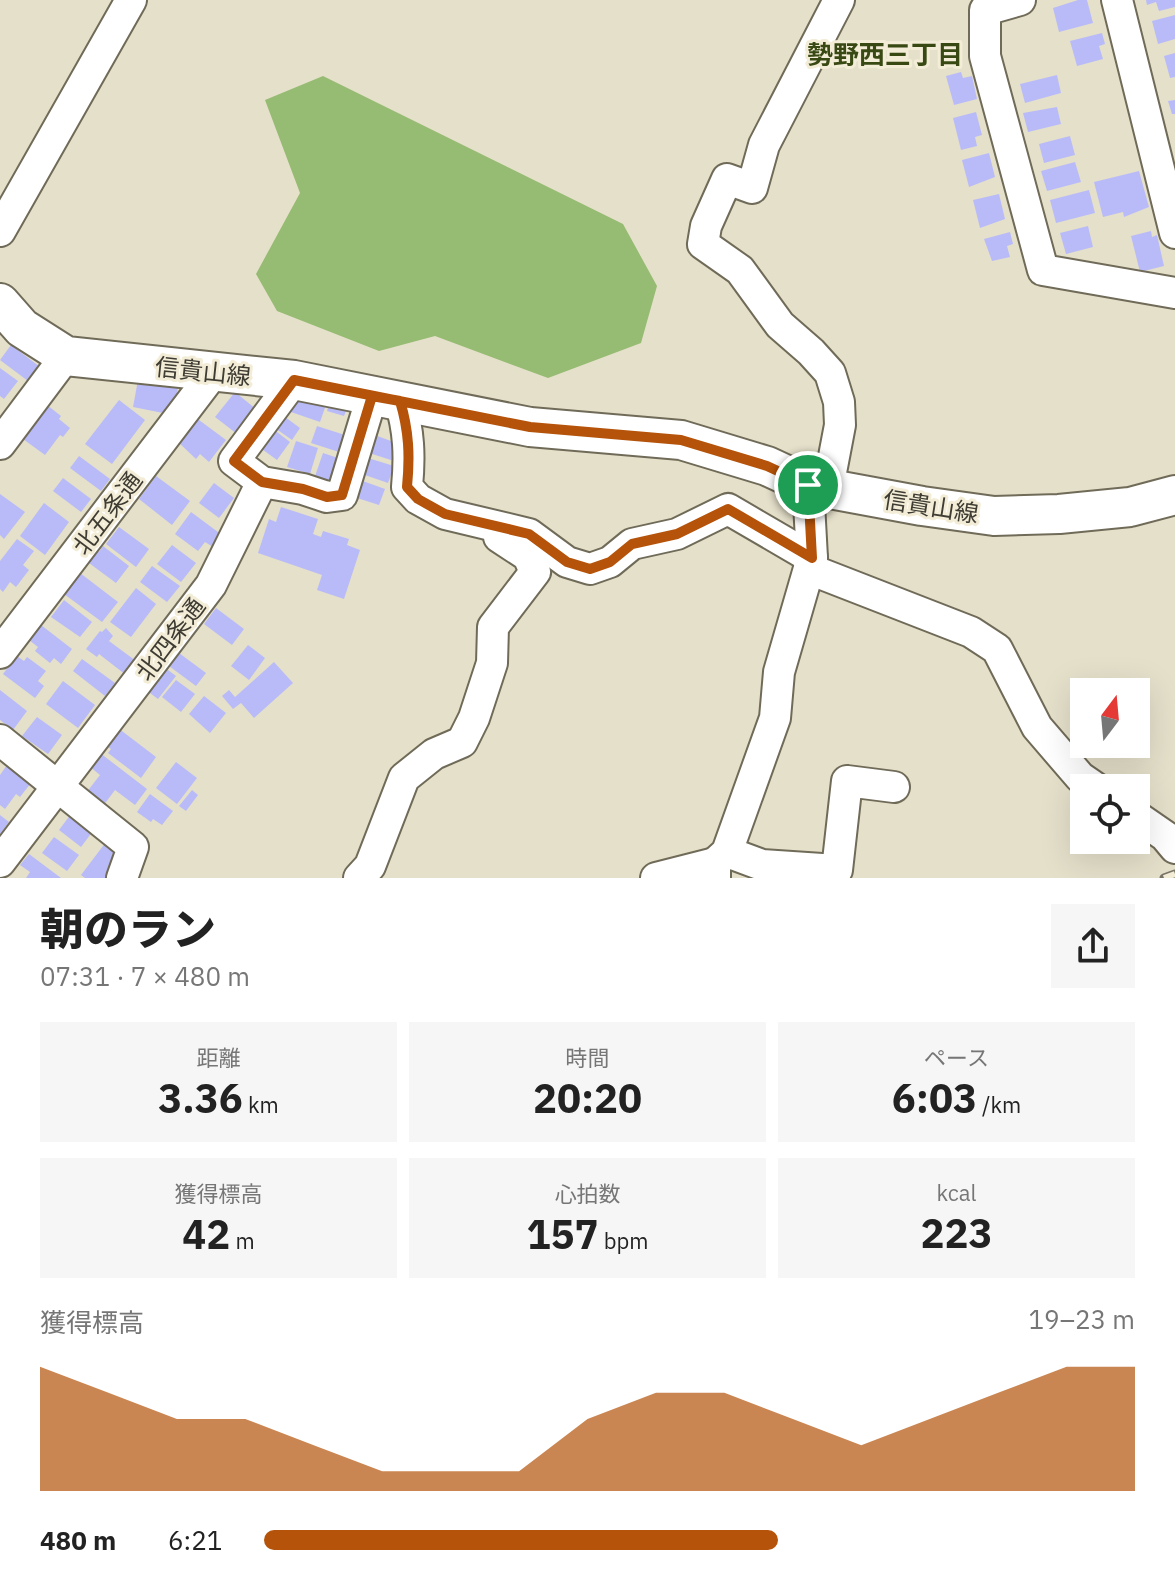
<!DOCTYPE html>
<html lang="ja">
<meta charset="utf-8">
<style>
body{margin:0;font-family:"IBM Plex Sans","Noto Sans JP",sans-serif;background:#f6f6f6;color:#222;height:100vh;display:flex;flex-direction:column;font-size:30px;white-space:nowrap}
*{box-sizing:border-box;margin:0}
p{font-size:26px;color:#767676}
.icon{flex:none;width:44px;height:44px;fill:none;stroke:currentColor;stroke-width:2;stroke-linecap:round;stroke-linejoin:round}
.map{position:relative;height:878px;overflow:hidden}
.details{display:flex;flex-direction:column;background:#fff;flex:1}
.details>*{flex:none}
.needle{width:52px;rotate:16deg}
.controls{position:absolute;left:1070px;top:678px;display:grid;gap:16px}
.controls a{display:grid;place-items:center;width:80px;height:80px;border-radius:0px;background:#fff;box-shadow:0 8px 32px #0002;font-size:40px}
.pin{position:absolute;display:grid;place-items:center;width:68px;height:68px;color:#fff;margin:-34px;border:4px solid #fff;border-radius:50%;box-shadow:0 2px 8px #0007}
.round{display:grid;place-items:center;flex:none;width:84px;height:84px;border-radius:0px;background:#f6f6f6}
.summary{display:flex;align-items:center;justify-content:space-between;height:136px;padding:0 40px}
h1{font-size:44px;font-weight:800;line-height:60px}
.stats{display:grid;grid-template-columns:repeat(3,1fr);gap:12px;height:136px;padding:8px 40px}
.stats div{display:grid;align-content:center;border-radius:0px;background:#f6f6f6;text-align:center}
.stats b{font-size:40px;font-weight:800}
.stats small{font-size:22px;font-weight:400}
.stats p{font-size:22px}
.chart{height:224px;padding:16px 40px}
.chart p{display:flex;justify-content:space-between}
.chart svg{width:100%;height:144px;margin-top:8px;fill:#b45309;opacity:.7}
ul{padding:0 40px;list-style:none;font-size:26px}
li{display:grid;grid-template-columns:128px 96px 1fr;align-items:center;height:60px}
li i{height:20px;border-radius:10px;background:#b45309}
.map>svg:first-child{display:block}
</style>
<div class="map">
<svg width="1175" height="878" viewBox="0 0 1175 878">
<rect width="100%" height="100%" fill="#e5e0ca"/>
<polygon fill="#96bb72" points="323,76 623,224 657,286 641,343 548,378 435,336 379,351 277,311 256,274 300,193 265,100"/>
<g fill="#b9bbf8">
<polygon points="1078,0 1087,0 1093,23 1059,32 1053,8"/>
<polygon points="1146,0 1175,0 1175,7 1159,11 1156,2 1147,5"/>
<polygon points="1175,15 1175,39 1158,44 1152,21"/>
<polygon points="1102,33 1105,44 1099,46 1103,59 1077,66 1070,41"/>
<polygon points="1175,53 1175,77 1170,78 1164,56"/>
<polygon points="961,72 963,78 972,76 977,99 954,105 946,76"/>
<polygon points="1057,75 1061,93 1025,103 1020,84"/>
<polygon points="1175,100 1175,114 1172,114 1168,101"/>
<polygon points="1057,107 1061,124 1028,132 1023,113"/>
<polygon points="976,112 982,135 975,137 977,146 961,150 953,118"/>
<polygon points="1070,136 1075,155 1044,163 1039,144"/>
<polygon points="989,153 995,177 969,187 962,160"/>
<polygon points="1075,162 1081,182 1047,191 1041,171"/>
<polygon points="1139,171 1149,207 1124,217 1123,212 1103,217 1094,182"/>
<polygon points="1089,190 1095,213 1056,223 1050,200"/>
<polygon points="999,194 1005,219 980,228 973,200"/>
<polygon points="1088,226 1093,247 1066,254 1060,233"/>
<polygon points="1151,231 1152,237 1157,235 1164,266 1140,272 1131,236"/>
<polygon points="1010,232 1013,244 1007,246 1010,257 992,261 984,239"/>
<polygon points="11,345 44,370 32,384 0,360"/>
<polygon points="0,368 18,381 4,399 0,396"/>
<polygon points="138,380 178,388 173,415 133,407"/>
<polygon points="235,392 261,413 241,437 215,417"/>
<polygon points="296,395 326,405 320,422 291,412"/>
<polygon points="119,400 145,420 112,464 85,444"/>
<polygon points="330,400 348,406 344,416 327,411"/>
<polygon points="47,405 61,416 59,419 70,428 63,437 60,435 45,455 23,439"/>
<polygon points="281,414 300,428 292,440 272,426"/>
<polygon points="195,417 226,440 209,462 200,454 196,459 177,441"/>
<polygon points="317,426 348,436 342,453 311,443"/>
<polygon points="273,429 290,442 277,460 259,447"/>
<polygon points="372,434 399,444 394,461 366,452"/>
<polygon points="296,441 318,448 310,474 287,467"/>
<polygon points="323,453 338,458 328,487 313,482"/>
<polygon points="79,456 110,479 101,491 70,468"/>
<polygon points="368,458 394,466 388,483 362,474"/>
<polygon points="156,476 190,501 172,525 139,499"/>
<polygon points="63,478 91,499 81,512 53,491"/>
<polygon points="360,480 385,489 379,505 354,497"/>
<polygon points="214,483 234,498 219,518 199,503"/>
<polygon points="0,494 25,512 4,539 0,535"/>
<polygon points="44,503 69,522 45,555 20,536"/>
<polygon points="281,507 318,519 313,534 321,537 323,531 349,539 347,545 360,550 344,599 317,590 322,575 258,553 269,519 276,522"/>
<polygon points="191,512 222,535 213,547 205,542 198,551 175,534"/>
<polygon points="119,527 149,549 136,567 106,544"/>
<polygon points="17,539 34,551 23,565 29,570 16,587 10,582 3,592 0,589 0,561"/>
<polygon points="172,545 196,563 181,582 157,564"/>
<polygon points="103,546 129,566 116,583 89,563 93,558 89,555 94,549 99,552"/>
<polygon points="152,566 180,586 167,602 140,582"/>
<polygon points="80,573 118,602 102,622 64,594"/>
<polygon points="136,588 156,604 131,637 110,622"/>
<polygon points="64,600 92,622 80,637 51,617"/>
<polygon points="216,608 244,629 232,645 204,624"/>
<polygon points="41,625 72,649 61,664 54,658 50,663 35,651 38,647 29,640"/>
<polygon points="106,628 113,636 109,641 136,661 126,675 99,654 97,657 86,649 100,631 102,632"/>
<polygon points="248,645 265,658 249,680 231,666"/>
<polygon points="179,653 206,673 196,686 169,666"/>
<polygon points="14,654 24,661 27,657 46,671 38,681 44,686 35,698 3,674 12,662 9,660"/>
<polygon points="82,659 115,683 105,696 73,671"/>
<polygon points="274,662 293,683 254,718 241,703 233,709 222,696 229,690 235,697"/>
<polygon points="160,664 176,676 158,699 142,687"/>
<polygon points="176,680 195,694 181,712 162,697"/>
<polygon points="63,681 95,705 78,728 46,704"/>
<polygon points="0,690 27,711 13,730 0,720"/>
<polygon points="204,696 226,713 210,733 189,714"/>
<polygon points="37,717 62,735 48,754 22,736"/>
<polygon points="118,728 156,757 141,778 108,753 111,749 105,745"/>
<polygon points="100,753 147,789 135,805 115,790 103,806 86,793 100,775 89,766"/>
<polygon points="176,762 197,778 177,804 156,788"/>
<polygon points="7,765 31,783 20,797 16,794 5,809 0,805 0,775"/>
<polygon points="192,790 198,795 186,811 179,806"/>
<polygon points="150,794 173,811 162,825 153,819 151,822 137,812"/>
<polygon points="71,814 93,831 81,847 59,830"/>
<polygon points="0,815 9,822 0,834"/>
<polygon points="54,837 79,855 67,871 42,853"/>
<polygon points="106,842 117,850 113,855 120,861 107,878 85,878 81,875"/>
<polygon points="29,854 61,878 26,878 30,872 20,865"/>
</g>
<g fill="none" stroke-linecap="round" stroke-linejoin="round">
<g stroke="#706b58" stroke-width="34">
<g id="minor">
<polyline points="1020,0 985,10 985,56 1043,270 1175,293"/>
<polyline points="1117,0 1175,233"/>
<polyline points="0,231 131,0"/>
<polyline points="294,380 234,461 262,482 303,489 327,497 342,495 372,396"/>
<path d="M 400,401 C 409,431 410,456 407,487 L 418,499 L 445,514 L 529,534 L 567,562 L 590,569 L 610,562 L 632,544 L 677,534 L 728,509 L 812,558"/>
<polyline points="0,444 66,356"/>
<polyline points="828,488 840,425 839,402 830,373 811,352 780,325 740,270 703,244 706,226 727,179 752,188 764,145 839,0"/>
<polyline points="809,569 971,632 997,649 1037,727 1080,777 1096,788"/>
<polyline points="0,653 214,372"/>
<polyline points="0,740 133,847 122,878"/>
<polyline points="1136,816 1165,836 1175,848"/>
<polyline points="727,852 762,865 837,870 847,781 894,787"/>
<polyline points="0,862 211,585 262,482"/>
<polyline points="359,878 370,866 404,778 434,754 462,742 474,718 492,663 493,627 535,572 528,556 499,537"/>
<polyline points="656,878 715,863"/>
<polyline points="715,878 715,863 727,852 775,718 779,672 812,558 808,485"/>
</g>
</g>
<g stroke="#706b58" stroke-width="42">
<polyline id="major" points="0,303 22,328 66,356 294,380 530,427 681,440 767,466 808,485 922,506 994,516 1059,514 1130,507 1175,495"/>
</g>
<use href="#minor" stroke="#fff" stroke-width="30"/>
<use href="#major" stroke="#fff" stroke-width="38"/>
<g stroke="#797668" stroke-width="9">
<polyline id="rail" points="1164,878 1175,874"/>
</g>
<use href="#rail" stroke="#f3edd7" stroke-width="6" stroke-dasharray="18" stroke-linecap="butt"/>
</g>
<g fill="none" stroke-linecap="round" stroke-linejoin="round">
<g stroke="#fff" stroke-width="16">
<path id="route" d="M 808,485 L 767,466 L 681,440 L 530,427 L 294,380 L 234,461 L 262,482 L 303,489 L 327,497 L 342,495 L 372,396 L 400,401 C 409,431 410,456 407,487 L 418,499 L 445,514 L 529,534 L 567,562 L 590,569 L 610,562 L 632,544 L 677,534 L 728,509 L 812,558 L 808,485"/>
</g>
<use href="#route" stroke="#b45309" stroke-width="10"/>
</g>
<g text-anchor="middle" dominant-baseline="central" stroke-width="6" stroke-linejoin="round" paint-order="stroke">
<g font-size="24" fill="#3e3c33" stroke="#f3edd7">
<text transform="translate(203 371) rotate(6)">信貴山線</text>
<text transform="translate(931 506) rotate(9)">信貴山線</text>
<text transform="translate(107 513) rotate(-53)">北五条通</text>
<text transform="translate(170 639) rotate(-53)">北四条通</text>
</g>
<g font-size="26" font-weight="bold" fill="#394913" stroke="#f3edd7">
<text x="885" y="54">勢野西三丁目</text>
</g>
</g>
</svg>
<div class="controls">
<a><svg class="needle" viewBox="-14 -14 28 28"><path d="M0-13l5 13h-10z" fill="#e53935"/><path d="M0 13l5-13h-10z" fill="#767676"/></svg></a>
<a><svg class="icon" aria-label="locate" viewBox="0 0 24 24"><circle cx="12" cy="12" r="6"/><path d="M12 2v4M12 18v4M2 12h4M18 12h4"/></svg></a>
</div>
<div class="pin" style="left:808px;top:485px;background:#1e9e55"><svg class="icon" aria-label="arrive" viewBox="0 0 24 24"><path d="M6 21V4h12l-3 4 3 4H6"/></svg></div>
</div>
<section class="details">
<div class="summary"><div><h1>朝のラン</h1><p>07:31 · 7 × 480 m</p></div><a class="round"><svg class="icon" aria-label="share" viewBox="0 0 24 24"><path d="M12 15V3M7 8l5-5 5 5M5 13v7h14v-7"/></svg></a></div>
<div class="stats">
<div><p>距離</p><b>3.36<small> km</small></b></div>
<div><p>時間</p><b>20:20</b></div>
<div><p>ペース</p><b>6:03<small> /km</small></b></div>
</div>
<div class="stats">
<div><p>獲得標高</p><b>42<small> m</small></b></div>
<div><p>心拍数</p><b>157<small> bpm</small></b></div>
<div><p>kcal</p><b>223</b></div>
</div>
<div class="chart"><p><span>獲得標高</span>19–23 m</p>
<svg viewBox="0 0 160 44" preserveAspectRatio="none"><path d="M0 44V6L10 14L20 22L30 22L40 30L50 38L60 38L70 38L80 22L90 14L100 14L110 22L120 30L130 22L140 14L150 6L160 6V44z"/></svg>
</div>
<ul>
<li><b>480 m</b>6:21<i style="width:59%"></i></li>
</ul>
</section>
